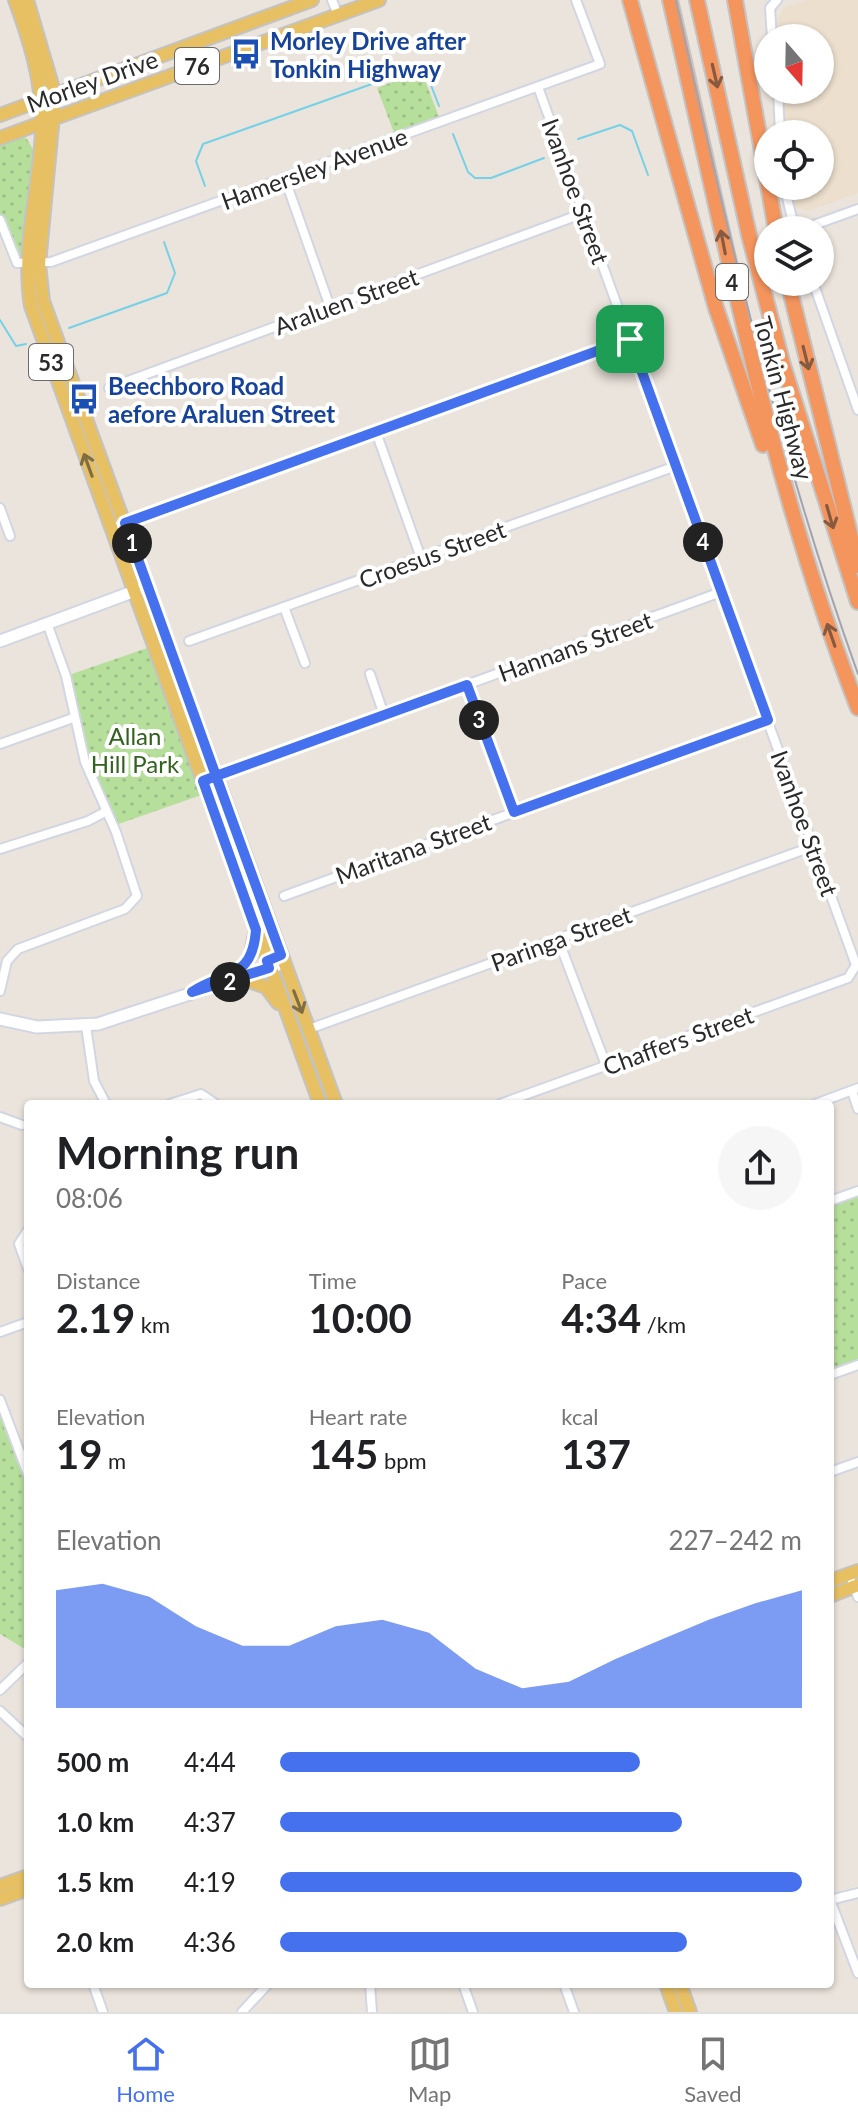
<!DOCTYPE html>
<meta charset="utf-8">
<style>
body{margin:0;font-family:Lato,sans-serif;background:#f6f6f6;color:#202124;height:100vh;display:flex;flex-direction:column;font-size:30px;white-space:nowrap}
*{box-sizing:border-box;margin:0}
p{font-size:26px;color:#757577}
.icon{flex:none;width:44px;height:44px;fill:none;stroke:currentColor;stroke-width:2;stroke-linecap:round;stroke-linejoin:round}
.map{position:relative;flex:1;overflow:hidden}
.side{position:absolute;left:24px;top:1100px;width:810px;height:888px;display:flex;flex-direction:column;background:#fff;border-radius:8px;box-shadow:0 2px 6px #0004}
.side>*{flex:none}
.needle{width:52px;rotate:160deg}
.buttons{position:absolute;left:754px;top:24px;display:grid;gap:16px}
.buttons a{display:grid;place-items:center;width:80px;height:80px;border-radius:50%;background:#fff;box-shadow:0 2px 6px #0004;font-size:40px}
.pin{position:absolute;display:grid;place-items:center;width:68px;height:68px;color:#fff;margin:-34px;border-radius:16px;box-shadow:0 4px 12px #0006}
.km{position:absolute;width:40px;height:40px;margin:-20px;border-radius:50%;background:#222;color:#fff;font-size:22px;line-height:40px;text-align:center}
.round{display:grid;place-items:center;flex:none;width:84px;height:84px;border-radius:42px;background:#f6f6f6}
.head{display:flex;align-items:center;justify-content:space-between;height:136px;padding:0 32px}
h1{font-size:44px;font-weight:700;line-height:60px}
.figures{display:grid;grid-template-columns:repeat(3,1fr);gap:12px;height:136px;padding:8px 32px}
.figures div{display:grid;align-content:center}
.figures b{font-size:40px;font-weight:700}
.figures small{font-size:22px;font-weight:400}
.figures p{font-size:22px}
.chart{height:224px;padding:16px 32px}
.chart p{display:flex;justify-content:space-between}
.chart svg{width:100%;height:144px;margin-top:8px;fill:#4571ef;opacity:.7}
ul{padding:0 32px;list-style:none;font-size:26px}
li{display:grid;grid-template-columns:128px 96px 1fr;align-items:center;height:60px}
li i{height:20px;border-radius:10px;background:#4571ef}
.dock{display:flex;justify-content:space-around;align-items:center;height:112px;border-top:2px solid #e0e0e0;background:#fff;font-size:22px;color:#757577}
.dock a{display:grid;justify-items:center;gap:4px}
.dock .current{color:#4571ef}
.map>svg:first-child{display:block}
</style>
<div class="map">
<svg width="858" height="2012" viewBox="0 0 858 2012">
<defs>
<pattern id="park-dots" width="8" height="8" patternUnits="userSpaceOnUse" patternTransform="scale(2)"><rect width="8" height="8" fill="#b7df9c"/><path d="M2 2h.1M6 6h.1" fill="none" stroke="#9ec087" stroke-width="1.8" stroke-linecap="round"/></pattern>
</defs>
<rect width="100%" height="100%" fill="#ebe4dc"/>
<polygon fill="#ecdfcd" points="807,0 858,0 858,193 808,211 791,206 788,186 820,186 820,134 785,134 783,90 820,90 820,38 779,38 777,21 784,8"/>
<g fill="url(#park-dots)">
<polygon points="411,75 426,83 441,122 396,138 377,88"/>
<polygon points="16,132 27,139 36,154 27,266 21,265 0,220 0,138"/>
<polygon points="153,646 207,793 113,826 99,801 66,676"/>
<polygon points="858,1196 858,1361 834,1370 830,1358 830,1207"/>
<polygon points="0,1400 28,1474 28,1651 0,1634"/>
</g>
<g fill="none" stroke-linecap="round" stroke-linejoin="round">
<g stroke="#75d1e7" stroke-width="2">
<polyline points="453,134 468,172 475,178 491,178 544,158"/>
<polyline points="578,139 620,125 632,131 648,175"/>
<polyline points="205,186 196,161 203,144 414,69 429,80 439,106"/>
<polyline points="0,320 16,346 26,344"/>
<polyline points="69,328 167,293 175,273 164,242"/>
</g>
<g stroke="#d2d6e2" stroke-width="12">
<g id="street">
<polyline points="332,0 338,15"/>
<polyline points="772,38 770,8 777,0"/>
<polyline points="778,90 780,134"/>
<polyline points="285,179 330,307"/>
<polyline points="784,186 795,230"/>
<polyline points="0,220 17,263 51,262 600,64 576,0"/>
<polyline points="800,230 858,209"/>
<polyline points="813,282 858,410"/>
<polyline points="109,388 584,213"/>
<polyline points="376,432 421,558"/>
<polyline points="0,508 10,536"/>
<polyline points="111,528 630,339"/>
<polyline points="284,607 305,663"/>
<polyline points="189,641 676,466"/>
<polyline points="370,674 384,715"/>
<polyline points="467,685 514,812"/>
<polyline points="0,744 73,718"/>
<polyline points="203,781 721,592"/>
<polyline points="0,849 88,821 105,812"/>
<polyline points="284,896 768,720"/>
<polyline points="558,939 606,1065"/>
<polyline points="0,991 7,961 18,949 125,909 137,896 116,832 85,762 66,676 47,623"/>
<polyline points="86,1026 94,1081 106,1104"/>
<polyline points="309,1029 814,846"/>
<polyline points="852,1091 858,1109"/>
<polyline points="170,1104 201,1094 216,1104"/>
<polyline points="500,1104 848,978 856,965 538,87"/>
<polyline points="815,1104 858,1088"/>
<polyline points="0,1117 22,1125"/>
<polyline points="830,1201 858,1191"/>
<polyline points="28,1230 19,1244 28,1269"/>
<polyline points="0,1332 28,1322"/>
<polyline points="830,1375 858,1365"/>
<polyline points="0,1400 28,1474"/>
<polyline points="830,1472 858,1462"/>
<polyline points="852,1582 858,1597"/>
<polyline points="0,1690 28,1663"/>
<polyline points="0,1711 28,1737"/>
<polyline points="830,1900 858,1973"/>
<polyline points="830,1900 858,1893"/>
<polyline points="93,1984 103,2012"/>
<polyline points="370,1984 372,2012"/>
<polyline points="463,1984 473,2012"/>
<polyline points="564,1984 574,2012"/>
<polyline points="242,2012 268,1984"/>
</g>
</g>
<g stroke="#d2d6e2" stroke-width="15">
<g id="secondary">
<polyline points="0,641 143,588"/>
<polyline points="0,1019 37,1027 98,1024 284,963"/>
</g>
</g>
<g stroke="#c3c3c3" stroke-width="16">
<g id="primary">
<path d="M 15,0 C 30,41 43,82 42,127 C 41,186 21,246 31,306 L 320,1104"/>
<polyline points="27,0 55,95 39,264 43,301 336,1104"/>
<polyline points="0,115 312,0"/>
<polyline points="0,138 379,0"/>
<polyline points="241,970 251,955 255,934"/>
<polyline points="241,978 266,987 278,1003"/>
<polyline points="830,1581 858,1571"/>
<polyline points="830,1596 858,1585"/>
<polyline points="0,1886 28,1876"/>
<polyline points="0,1899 28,1889"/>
<polyline points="666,1984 676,2012"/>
<polyline points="680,1984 690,2012"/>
</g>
</g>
<g stroke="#c3c3c3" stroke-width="18">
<g id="highway">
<polyline points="630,0 716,308 763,445"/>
<path d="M 670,0 C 725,239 769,478 858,708"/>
<polyline points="697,0 749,235 783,365 858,602"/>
<polyline points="735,0 776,230"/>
<polyline points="788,282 858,566"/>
</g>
</g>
<use href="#street" stroke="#fff" stroke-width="8"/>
<use href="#secondary" stroke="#fff" stroke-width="11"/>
<use href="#primary" stroke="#e8c064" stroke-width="12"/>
<use href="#highway" stroke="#f5955e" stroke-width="14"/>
<path stroke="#a0a4b3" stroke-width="2" d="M 676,0 C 726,228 779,454 858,674"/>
</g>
<defs><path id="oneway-shaft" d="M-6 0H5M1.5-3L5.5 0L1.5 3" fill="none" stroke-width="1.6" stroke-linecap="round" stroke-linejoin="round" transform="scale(2)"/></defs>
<g stroke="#855a41">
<use href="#oneway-shaft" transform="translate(715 76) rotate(77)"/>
<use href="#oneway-shaft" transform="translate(723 242) rotate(-101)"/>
<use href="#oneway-shaft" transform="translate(806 358) rotate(76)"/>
<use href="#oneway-shaft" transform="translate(830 517) rotate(74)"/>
<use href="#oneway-shaft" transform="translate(831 635) rotate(-109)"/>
</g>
<g stroke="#7f6e44">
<use href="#oneway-shaft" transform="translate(88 465) rotate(-110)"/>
<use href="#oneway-shaft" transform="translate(298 1002) rotate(69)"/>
</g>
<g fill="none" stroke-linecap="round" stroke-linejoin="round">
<g stroke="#fff" stroke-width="16">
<path id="route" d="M 630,339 L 125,523 L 216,776 L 203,781 L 256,930 C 252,980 226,970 192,992 L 269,968 L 267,961 L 281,955 L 216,776 L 467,685 L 514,812 L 768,720 L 630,339"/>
</g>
<use href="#route" stroke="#4571ef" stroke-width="10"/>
</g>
<defs>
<g id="bus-bare" transform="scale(2.4)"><path d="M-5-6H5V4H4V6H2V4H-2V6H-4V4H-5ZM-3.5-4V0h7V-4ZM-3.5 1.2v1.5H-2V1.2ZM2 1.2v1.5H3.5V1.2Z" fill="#1a4fb4" stroke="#fff" stroke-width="2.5" paint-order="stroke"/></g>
</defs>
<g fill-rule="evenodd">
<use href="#bus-bare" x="246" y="54"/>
<use href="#bus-bare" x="84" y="399"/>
</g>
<g text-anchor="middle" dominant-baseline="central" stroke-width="8" stroke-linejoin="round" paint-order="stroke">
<g fill="#fff" stroke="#6a6a6a" stroke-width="2">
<rect x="175" y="48" width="44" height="36" rx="6"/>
<rect x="716" y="264" width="32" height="36" rx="6"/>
<rect x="29" y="344" width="44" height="36" rx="6"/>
</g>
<g font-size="22" font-weight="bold" fill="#2a2a2a">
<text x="197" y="66">76</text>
<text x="732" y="282">4</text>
<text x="51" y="362">53</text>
</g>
<g font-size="24" font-weight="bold" fill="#164399" stroke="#fff" text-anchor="start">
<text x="270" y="40">Morley Drive after<tspan x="270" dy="28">Tonkin Highway</tspan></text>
<text x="108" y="385">Beechboro Road<tspan x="108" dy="28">aefore Araluen Street</tspan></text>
</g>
<g font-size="24" fill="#2a2a2a" stroke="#fff">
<text transform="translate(92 81) rotate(-20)">Morley Drive</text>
<text transform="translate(314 168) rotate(-20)">Hamersley Avenue</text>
<text transform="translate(576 191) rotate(70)">Ivanhoe Street</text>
<text transform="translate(346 301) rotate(-20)">Araluen Street</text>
<text transform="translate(784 398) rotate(75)">Tonkin Highway</text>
<text transform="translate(432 554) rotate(-20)">Croesus Street</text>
<text transform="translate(575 646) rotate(-20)">Hannans Street</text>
<text transform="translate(805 823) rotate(70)">Ivanhoe Street</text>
<text transform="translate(413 848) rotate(-20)">Maritana Street</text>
<text transform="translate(561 938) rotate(-20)">Paringa Street</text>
<text transform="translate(678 1040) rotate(-20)">Chaffers Street</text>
</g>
<g font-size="24" fill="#31621e" stroke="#fff">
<text x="135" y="735">Allan<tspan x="135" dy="28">Hill Park</tspan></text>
</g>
</g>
</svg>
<div class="buttons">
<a><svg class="needle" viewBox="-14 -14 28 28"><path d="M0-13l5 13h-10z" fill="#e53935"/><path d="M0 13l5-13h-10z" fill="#757577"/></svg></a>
<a><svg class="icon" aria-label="locate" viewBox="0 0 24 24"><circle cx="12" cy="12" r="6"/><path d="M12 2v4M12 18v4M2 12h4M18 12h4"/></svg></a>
<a><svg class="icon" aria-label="layers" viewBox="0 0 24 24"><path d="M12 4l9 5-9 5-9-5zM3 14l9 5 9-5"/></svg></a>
</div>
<div class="pin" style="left:630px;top:339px;background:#1e9e55"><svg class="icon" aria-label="arrive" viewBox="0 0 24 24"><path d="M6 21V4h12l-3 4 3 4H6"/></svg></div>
<b class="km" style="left:132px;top:543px">1</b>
<b class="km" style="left:230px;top:982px">2</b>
<b class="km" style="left:479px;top:720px">3</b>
<b class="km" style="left:703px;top:542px">4</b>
<section class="side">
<div class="head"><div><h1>Morning run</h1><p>08:06</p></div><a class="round"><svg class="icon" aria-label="share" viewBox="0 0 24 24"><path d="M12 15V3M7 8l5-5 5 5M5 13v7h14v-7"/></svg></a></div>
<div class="figures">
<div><p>Distance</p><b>2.19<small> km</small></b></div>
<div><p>Time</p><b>10:00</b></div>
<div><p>Pace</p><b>4:34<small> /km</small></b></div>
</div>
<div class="figures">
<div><p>Elevation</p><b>19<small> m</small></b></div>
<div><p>Heart rate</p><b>145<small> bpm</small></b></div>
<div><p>kcal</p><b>137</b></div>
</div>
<div class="chart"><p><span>Elevation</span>227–242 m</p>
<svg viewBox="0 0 160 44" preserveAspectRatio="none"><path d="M0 44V8L10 6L20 10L30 19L40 25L50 25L60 19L70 17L80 21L90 32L100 38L110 36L120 29L130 23L140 17L150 12L160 8V44z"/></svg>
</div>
<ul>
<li><b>500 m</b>4:44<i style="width:69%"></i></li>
<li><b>1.0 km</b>4:37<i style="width:77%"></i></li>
<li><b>1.5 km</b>4:19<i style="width:100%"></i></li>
<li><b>2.0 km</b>4:36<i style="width:78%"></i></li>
</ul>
</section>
</div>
<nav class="dock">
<a class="current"><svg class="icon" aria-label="home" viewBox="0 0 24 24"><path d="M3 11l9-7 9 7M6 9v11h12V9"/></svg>Home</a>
<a><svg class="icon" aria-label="map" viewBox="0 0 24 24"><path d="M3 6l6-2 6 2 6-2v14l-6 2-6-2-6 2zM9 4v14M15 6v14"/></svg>Map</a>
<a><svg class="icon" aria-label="saved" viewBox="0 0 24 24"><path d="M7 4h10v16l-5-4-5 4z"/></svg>Saved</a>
</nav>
